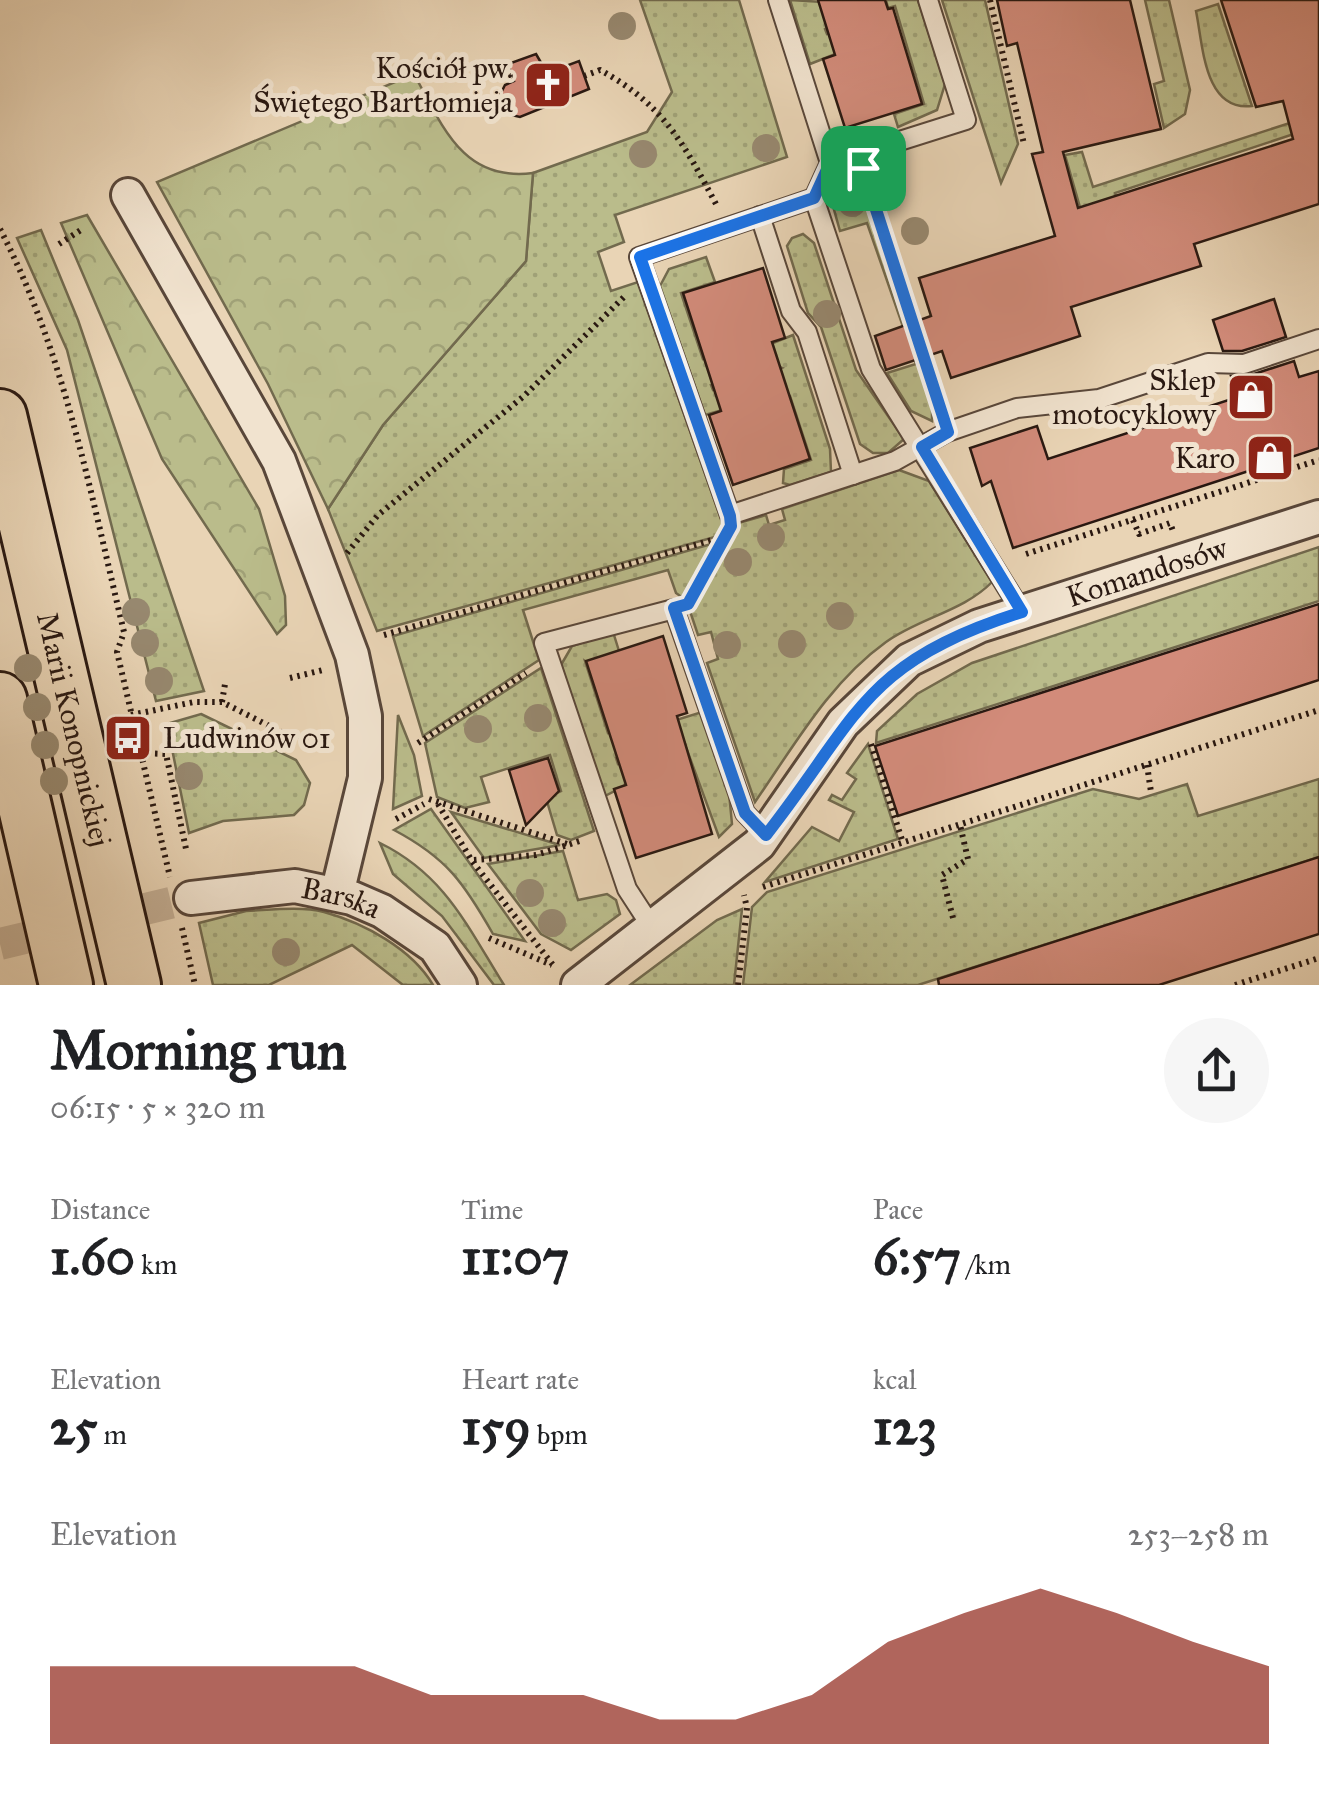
<!DOCTYPE html>
<meta charset="utf-8">
<style>
body{margin:0;font-family:"IM FELL Great Primer",serif;background:#f6f6f6;color:#202124;height:100vh;display:flex;flex-direction:column;font-size:38px;white-space:nowrap}
*{box-sizing:border-box;margin:0}
p{font-size:32px;color:#757577}
.icon{flex:none;width:55px;height:55px;fill:none;stroke:currentColor;stroke-width:2;stroke-linecap:round;stroke-linejoin:round}
.map{position:relative;height:985px;overflow:hidden}
.details{display:flex;flex-direction:column;background:#fff;flex:1}
.details>*{flex:none}
.pin{position:absolute;display:grid;place-items:center;width:85px;height:85px;color:#fff;margin:-42px;border-radius:20px;box-shadow:0 5px 15px #0006}
.round{display:grid;place-items:center;flex:none;width:105px;height:105px;border-radius:52px;background:#f6f6f6}
.overview{display:flex;align-items:center;justify-content:space-between;height:170px;padding:0 50px}
h1{font-size:55px;font-weight:700;line-height:75px}
.figures{display:grid;grid-template-columns:repeat(3,1fr);gap:15px;height:170px;padding:10px 50px}
.figures div{display:grid;align-content:center}
.figures b{font-size:50px;font-weight:700}
.figures small{font-size:28px;font-weight:400}
.figures p{font-size:28px}
.chart{height:280px;padding:20px 50px}
.chart p{display:flex;justify-content:space-between}
.chart svg{width:100%;height:180px;margin-top:10px;fill:#8f2418;opacity:.7}
.map>svg:first-child{display:block}
</style>
<div class="map">
<svg width="1319" height="985" viewBox="0 0 1319 985">
<defs>
<pattern id="grass-dots" width="8" height="8" patternUnits="userSpaceOnUse" patternTransform="scale(2.5)"><rect width="8" height="8" fill="#babc8b"/><path d="M2 2h.1M6 6h.1" fill="none" stroke="#a0a177" stroke-width="1.8" stroke-linecap="round"/></pattern>
<pattern id="forest-crowns" width="20" height="18" patternUnits="userSpaceOnUse" patternTransform="scale(2.5)"><rect width="20" height="18" fill="#babc8b"/><path d="M2 6a3 3 0 1 1 6 0M12 15a3 3 0 1 1 6 0" fill="none" stroke="#a0a177"/></pattern>
</defs>
<rect width="100%" height="100%" fill="#e9d4b5"/>
<filter id="stains"><feTurbulence type="fractalNoise" baseFrequency=".002" numOctaves="4"/><feColorMatrix values="0 0 0 0 .2 0 0 0 0 .09 0 0 0 0 .02 0 0 0 .5 -.17"/></filter>
<radialGradient id="worn" r=".72"><stop offset=".6" stop-color="#630" stop-opacity="0"/><stop offset="1" stop-color="#630" stop-opacity=".3"/></radialGradient>
<g fill="url(#grass-dots)" stroke="#726a4e" stroke-width="2.5">
<polygon points="640,0 739,0 787,157 615,215 624,242 598,252 611,291 638,282 724,528 722,535 377,631 328,509 383,425 526,261 533,173 647,132 672,92"/>
<polygon points="790,0 823,2 830,26 825,29 827,34 832,33 838,53 810,64"/>
<polygon points="886,0 918,0 945,84 937,110 898,127 894,114 924,104 895,6 888,8"/>
<polygon points="942,0 985,0 1018,144 1001,183"/>
<polygon points="1145,0 1169,0 1190,90 1185,114 1164,128 1154,84 1164,81"/>
<path d="M 1218,4 L 1252,106 C 1204,112 1203,45 1196,11 Z"/>
<polygon points="1299,120 1303,131 1115,193 1131,244 1094,256 1065,155 1082,152 1093,187"/>
<polygon points="859,169 932,398 932,421 911,411 887,373 916,364 867,223 840,231 831,199 838,181"/>
<polygon points="41,230 78,320 204,691 156,701 67,350 17,238"/>
<polygon points="803,234 814,243 856,370 904,439 888,453 873,453 860,444 821,327 808,313 787,246 792,238"/>
<polygon points="706,257 715,282 681,293 703,359 710,358 718,383 711,385 713,390 719,388 726,409 705,415 660,286 669,269"/>
<polygon points="793,335 830,449 831,472 790,485 783,483 784,469 811,460 790,396 785,396 776,371 782,368 774,365 768,345"/>
<path d="M 899,470 L 929,481 L 992,582 C 964,611 919,618 886,642 C 829,683 794,746 755,802 L 707,663 L 718,659 L 711,632 L 698,635 L 689,608 L 735,524 L 766,515 L 769,525 L 785,520 L 782,509 Z"/>
<polygon points="718,542 687,601 676,593 668,570 523,610 539,660 423,736 393,636"/>
<polygon points="1319,547 1319,601 876,743 877,731 917,694 972,663"/>
<polygon points="608,634 614,635 619,651 592,665 585,661 608,733 614,732 621,757 616,758 618,764 624,763 630,783 603,797 561,665 572,646"/>
<polygon points="541,668 594,831 571,840 557,835 546,798 561,791 550,755 481,777 489,802 465,808 437,797 425,743"/>
<polygon points="702,712 729,793 732,824 719,837 676,720"/>
<polygon points="201,714 296,760 310,783 304,805 294,815 223,821 189,833 167,724"/>
<polygon points="398,715 414,755 422,796 393,809"/>
<polygon points="868,744 898,839 765,882 812,827 839,841 854,812 829,800 832,795 842,800 856,779 847,773"/>
<polygon points="1319,779 1319,857 918,985 743,985 752,907 767,892 1093,789 1139,799 1187,784 1198,816"/>
<path d="M 431,809 L 525,941 L 493,934 C 464,883 447,858 394,830 Z"/>
<polygon points="451,812 560,845 484,858"/>
<path d="M 380,843 C 445,875 467,926 504,985 L 494,985 L 442,916 L 393,874 Z"/>
<polygon points="563,851 578,900 607,894 616,900 620,914 571,950 541,934 488,864"/>
<polygon points="742,909 734,985 630,985 717,920"/>
<path d="M 246,911 C 270,910 300,906 324,912 C 364,923 412,949 433,985 L 403,985 L 352,945 L 269,985 L 213,985 L 199,923 Z"/>
</g>
<g fill="url(#forest-crowns)" stroke="#726a4e" stroke-width="2.5">
<path d="M 414,74 C 443,127 463,182 533,173 L 526,261 L 383,425 L 328,509 L 268,384 L 157,182 Z"/>
<polygon points="87,215 259,509 285,596 286,625 277,634 162,459 61,223"/>
</g>
<g fill="#d28b7a" stroke="#291811" stroke-width="2.5">
<polygon points="818,0 885,0 888,9 893,8 922,104 845,128 823,59 835,55"/>
<polygon points="997,0 1130,0 1161,129 1063,152 1078,208 1293,139 1283,101 1256,107 1221,0 1319,0 1319,204 1194,244 1201,266 1071,307 1080,336 951,378 942,351 886,370 875,336 931,316 919,278 1055,236 1032,154 1043,152 1017,43 1007,46"/>
<polygon points="536,54 547,73 579,61 589,89 520,117 507,114 498,99 505,85 514,81 508,64"/>
<polygon points="763,268 785,338 772,342 810,459 733,485 709,415 721,411 683,293"/>
<polygon points="1274,299 1286,337 1242,351 1223,351 1213,320"/>
<polygon points="1294,361 1299,377 1319,371 1319,448 1013,548 991,481 982,486 970,448 1037,426 1048,459 1238,397 1231,376 1248,376"/>
<polygon points="1319,604 1319,680 898,816 875,746"/>
<polygon points="663,636 687,713 677,716 712,834 636,858 614,789 626,785 586,661"/>
<polygon points="548,758 559,791 526,825 509,770"/>
<polygon points="1319,857 1319,934 1159,985 939,985 938,979"/>
</g>
<g fill="none" stroke-linecap="round" stroke-linejoin="round">
<polyline stroke="#c3ae94" stroke-width="32" stroke-dasharray="32 16" stroke-linecap="butt" points="0,944 191,898"/>
<g stroke="#59473a" stroke-width="22">
<g id="lane">
<polyline points="778,0 830,163 814,198 871,369 1022,612"/>
<polyline points="830,163 966,120 928,0"/>
<polyline points="814,198 639,257 730,515 895,461 947,432 1017,408 1099,399 1208,363 1244,364 1319,339"/>
<polyline points="760,216 791,311 807,332 853,475"/>
<polyline points="653,929 627,889 544,643 674,609 745,813 766,835"/>
</g>
</g>
<g stroke="#59473a" stroke-width="38">
<g id="street">
<polyline points="128,195 279,461 352,655 365,716 365,778 337,894"/>
<path id="s1" d="M 191,898 L 295,886 L 352,898 L 382,911 L 435,947 L 460,985"/>
<path id="s2" d="M 578,985 L 759,844 L 843,723 L 909,660 L 979,626 L 1319,517"/>
</g>
</g>
<g stroke="#291811" stroke-width="58">
<g id="primary">
<path id="s3" d="M 0,416 L 134,985"/>
<polyline points="0,699 66,985"/>
</g>
</g>
<g stroke="#291811" stroke-width="6" stroke-dasharray="2.5 5" stroke-linecap="butt">
<polyline points="990,0 1024,144"/>
<path d="M 584,76 L 600,70 C 663,104 684,144 716,204"/>
<polyline points="867,179 940,410"/>
<path d="M 0,229 C 65,354 91,495 124,632 L 117,652 L 170,877"/>
<polyline points="59,244 84,228"/>
<polyline points="1133,520 1139,534 1170,523 1173,531"/>
<polyline points="347,553 378,515 524,396 627,294"/>
<polyline points="1026,554 1319,460"/>
<polyline points="694,595 724,540"/>
<polyline points="384,635 719,538"/>
<polyline points="290,678 323,670"/>
<polyline points="222,702 225,684"/>
<polyline points="131,715 194,702 222,702 289,736"/>
<polyline points="300,736 322,749"/>
<polyline points="418,743 526,673"/>
<polyline points="871,744 903,843"/>
<polyline points="140,753 166,754 186,849"/>
<polyline points="1147,765 1151,792"/>
<polyline points="429,799 570,845"/>
<polyline points="438,804 472,861 553,965"/>
<polyline points="396,819 424,804"/>
<polyline points="474,860 536,855 583,840"/>
<polyline points="763,887 1319,710"/>
<polyline points="953,918 942,875 968,859 960,825"/>
<polyline points="182,928 195,985"/>
<polyline points="489,938 552,965"/>
<polyline points="738,985 747,908 744,895"/>
<polyline points="1235,985 1319,958"/>
</g>
<use href="#lane" stroke="#f1e3cf" stroke-width="18"/>
<use href="#street" stroke="#f1e3cf" stroke-width="32"/>
<use href="#primary" stroke="#e9d4b5" stroke-width="52"/>
</g>
<g fill="#97886f">
<circle cx="622" cy="26" r="14"/>
<circle cx="766" cy="148" r="14"/>
<circle cx="643" cy="154" r="14"/>
<circle cx="852" cy="203" r="14"/>
<circle cx="915" cy="231" r="14"/>
<circle cx="827" cy="314" r="14"/>
<circle cx="771" cy="537" r="14"/>
<circle cx="738" cy="562" r="14"/>
<circle cx="136" cy="612" r="14"/>
<circle cx="840" cy="616" r="14"/>
<circle cx="145" cy="643" r="14"/>
<circle cx="792" cy="644" r="14"/>
<circle cx="727" cy="645" r="14"/>
<circle cx="28" cy="668" r="14"/>
<circle cx="159" cy="681" r="14"/>
<circle cx="37" cy="707" r="14"/>
<circle cx="538" cy="718" r="14"/>
<circle cx="478" cy="729" r="14"/>
<circle cx="45" cy="745" r="14"/>
<circle cx="189" cy="776" r="14"/>
<circle cx="54" cy="781" r="14"/>
<circle cx="530" cy="893" r="14"/>
<circle cx="552" cy="923" r="14"/>
<circle cx="286" cy="952" r="14"/>
</g>
<g fill="none" stroke-linecap="round" stroke-linejoin="round">
<g stroke="#fff" stroke-width="20">
<path id="route" d="M 858,154 L 948,432 L 922,447 L 1022,612 C 862,663 860,715 766,835 L 745,813 L 674,608 L 688,604 L 731,526 L 730,516 L 640,257 L 814,198 L 830,163 Z"/>
</g>
<use href="#route" stroke="#1a73e8" stroke-width="12"/>
</g>
<defs>
<g id="church-square" transform="scale(2.5)"><rect x="-9" y="-9" width="18" height="18" rx="4" fill="#8f2418" stroke="#f1e3cf"/><path d="M-1.2-6h2.4v3.5h3.3v2.4h-3.3V6h-2.4V-.1h-3.3v-2.4h3.3Z" fill="#fff"/></g>
<g id="shop-square" transform="scale(2.5)"><rect x="-9" y="-9" width="18" height="18" rx="4" fill="#8f2418" stroke="#f1e3cf"/><path d="M-5-2.5h2.3a2.7 3.5 0 0 1 5.4 0H5L5.5 6h-11ZM-1.5-2.5h3a1.5 2.3 0 0 0-3 0Z" fill="#fff"/></g>
<g id="bus-square" transform="scale(2.5)"><rect x="-9" y="-9" width="18" height="18" rx="4" fill="#8f2418" stroke="#f1e3cf"/><path d="M-5-6H5V4H4V6H2V4H-2V6H-4V4H-5ZM-3.5-4V0h7V-4ZM-3.5 1.2v1.5H-2V1.2ZM2 1.2v1.5H3.5V1.2Z" fill="#fff"/></g>
</defs>
<g fill-rule="evenodd">
<use href="#church-square" x="548" y="85"/>
<use href="#shop-square" x="1251" y="397"/>
<use href="#shop-square" x="1270" y="458"/>
<use href="#bus-square" x="128" y="738"/>
</g>
<g text-anchor="middle" dominant-baseline="central" stroke-width="10" stroke-linejoin="round" paint-order="stroke">
<g font-size="30" fill="#291811" stroke="#f1e3cf" text-anchor="end">
<text x="513" y="68">Kościół pw.<tspan x="513" dy="34">Świętego Bartłomieja</tspan></text>
<text x="1216" y="380">Sklep<tspan x="1216" dy="34">motocyklowy</tspan></text>
<text x="1235" y="458">Karo</text>
<text x="163" y="738" text-anchor="start">Ludwinów 01</text>
</g>
<g font-size="30" fill="#291811" stroke="#f1e3cf">
<text stroke="none"><textPath href="#s2" startOffset="722">Komandosów</textPath></text>
<text stroke="none"><textPath href="#s3" startOffset="322">Marii Konopnickiej</textPath></text>
<text stroke="none"><textPath href="#s1" startOffset="152">Barska</textPath></text>
</g>
</g>
<rect width="100%" height="100%" filter="url(#stains)"/>
<rect width="100%" height="100%" fill="url(#worn)"/>
</svg>
<div class="pin" style="left:863px;top:168px;background:#1e9e55"><svg class="icon" aria-label="arrive" viewBox="0 0 24 24"><path d="M6 21V4h12l-3 4 3 4H6"/></svg></div>
</div>
<section class="details">
<div class="overview"><div><h1>Morning run</h1><p>06:15 · 5 × 320 m</p></div><a class="round"><svg class="icon" aria-label="share" viewBox="0 0 24 24"><path d="M12 15V3M7 8l5-5 5 5M5 13v7h14v-7"/></svg></a></div>
<div class="figures">
<div><p>Distance</p><b>1.60<small> km</small></b></div>
<div><p>Time</p><b>11:07</b></div>
<div><p>Pace</p><b>6:57<small> /km</small></b></div>
</div>
<div class="figures">
<div><p>Elevation</p><b>25<small> m</small></b></div>
<div><p>Heart rate</p><b>159<small> bpm</small></b></div>
<div><p>kcal</p><b>123</b></div>
</div>
<div class="chart"><p><span>Elevation</span>253–258 m</p>
<svg viewBox="0 0 160 44" preserveAspectRatio="none"><path d="M0 44V25L10 25L20 25L30 25L40 25L50 32L60 32L70 32L80 38L90 38L100 32L110 19L120 12L130 6L140 12L150 19L160 25V44z"/></svg>
</div>
</section>
